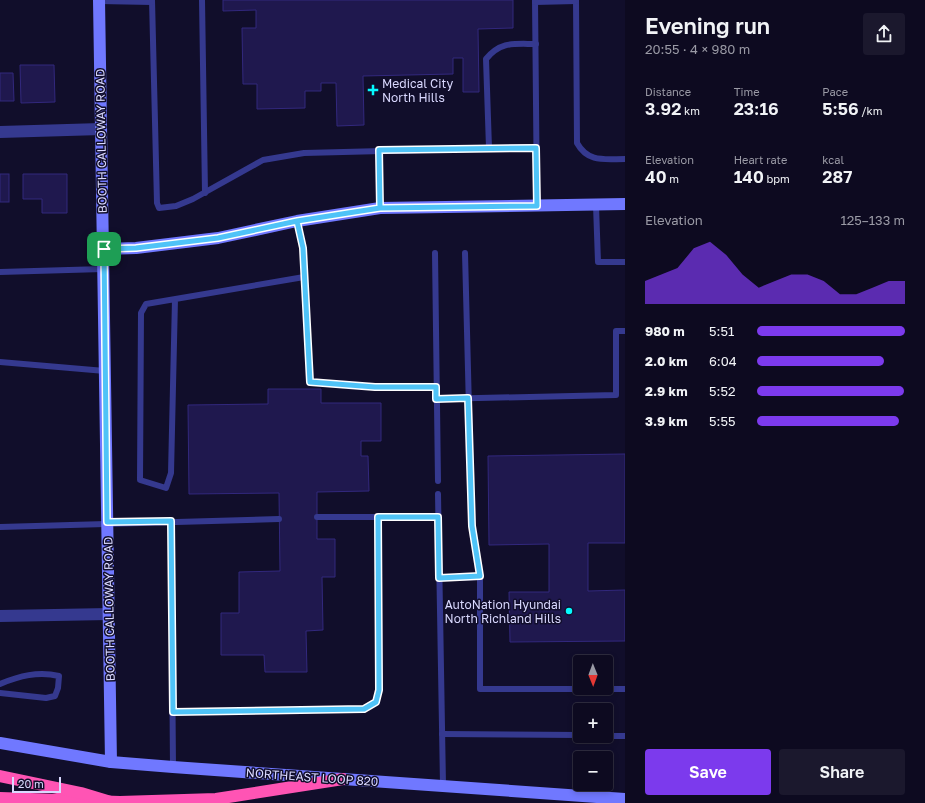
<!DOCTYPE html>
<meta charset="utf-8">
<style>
body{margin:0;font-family:"Golos Text",sans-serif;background:#1b182d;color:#f1f3f6;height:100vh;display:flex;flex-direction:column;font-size:15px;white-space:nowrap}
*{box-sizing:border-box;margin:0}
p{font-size:13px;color:#9a9aa5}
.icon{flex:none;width:22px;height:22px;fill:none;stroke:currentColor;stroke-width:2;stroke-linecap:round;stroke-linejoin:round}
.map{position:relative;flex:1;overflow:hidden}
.details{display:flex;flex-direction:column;background:#0d0a20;width:300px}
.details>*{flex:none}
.needle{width:26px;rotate:179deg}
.tools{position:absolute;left:573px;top:655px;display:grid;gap:8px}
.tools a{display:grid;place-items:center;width:40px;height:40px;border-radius:4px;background:#0d0a20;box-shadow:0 2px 6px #0003,0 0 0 1px #2d2b3e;font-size:20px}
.scale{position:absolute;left:12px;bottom:10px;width:49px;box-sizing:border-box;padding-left:4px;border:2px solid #dad9ff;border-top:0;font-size:11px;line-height:14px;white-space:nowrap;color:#dad9ff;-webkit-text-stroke:3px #110e2b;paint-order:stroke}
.pin{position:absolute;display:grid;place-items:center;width:34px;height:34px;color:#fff;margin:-17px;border-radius:8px;box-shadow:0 2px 6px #0006}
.round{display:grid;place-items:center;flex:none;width:42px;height:42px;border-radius:4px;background:#1b182d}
.summary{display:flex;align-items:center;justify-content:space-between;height:68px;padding:0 20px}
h1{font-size:22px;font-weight:600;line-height:30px}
.metrics{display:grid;grid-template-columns:repeat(3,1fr);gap:6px;height:68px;padding:4px 20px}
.metrics div{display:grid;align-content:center}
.metrics b{font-size:17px;font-weight:600}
.metrics small{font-size:11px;font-weight:400}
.metrics p{font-size:11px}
.chart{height:112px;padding:8px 20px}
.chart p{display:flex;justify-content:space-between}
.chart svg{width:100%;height:72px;margin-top:4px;fill:#7c3aed;opacity:.7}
.action{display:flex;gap:8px;margin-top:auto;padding:8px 20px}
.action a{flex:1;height:46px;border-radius:4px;background:#7c3aed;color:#fff;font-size:16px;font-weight:600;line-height:46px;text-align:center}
.action a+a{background:#1b182d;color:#f1f3f6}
ul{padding:0 20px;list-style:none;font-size:13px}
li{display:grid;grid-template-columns:64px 48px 1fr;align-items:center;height:30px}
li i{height:10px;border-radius:5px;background:#7c3aed}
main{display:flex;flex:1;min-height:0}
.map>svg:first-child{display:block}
</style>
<main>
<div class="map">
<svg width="625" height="803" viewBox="0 0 625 803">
<rect width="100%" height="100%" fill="#110e2b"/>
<g fill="#1f184e" stroke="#32287d">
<polygon points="223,0 513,0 513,28 478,29 479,92 463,92 463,58 453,58 453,74 363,76 364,125 337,126 336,83 321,83 321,91 305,91 305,108 257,109 257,84 243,84 242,28 256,28 256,10 223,11"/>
<polygon points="20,65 54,65 55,102 21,103"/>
<polygon points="0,73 13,73 14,101 0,101"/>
<rect x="0" y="174" width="9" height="28"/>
<polygon points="23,174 67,174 67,213 42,213 42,199 23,199"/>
<polygon points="268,389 321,389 321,403 381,403 381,441 361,441 361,456 368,456 369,491 317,492 317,539 335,539 335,577 322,577 323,630 306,631 307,672 265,672 264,655 221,655 221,613 239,613 239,572 280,571 279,493 189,494 188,405 268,404"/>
<polygon points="625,454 625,543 588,543 588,591 625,590 625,641 510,642 509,592 549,592 549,544 489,545 488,456"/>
</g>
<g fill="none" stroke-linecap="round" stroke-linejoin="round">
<g stroke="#35398f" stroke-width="6">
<polyline points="152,0 157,203 159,208 176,206 193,199 263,160 304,153 536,147"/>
<polyline points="202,0 205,193"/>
<polyline points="535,0 537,206"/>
<path d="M 576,0 L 577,143 C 588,163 605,159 625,159"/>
<polyline points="99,1 152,2"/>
<polyline points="535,2 576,1"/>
<path d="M 489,148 L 486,59 C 501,41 514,44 536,44"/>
<polyline points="379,150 380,208"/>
<polyline points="596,205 598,262 625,262"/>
<polyline points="297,221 303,248 310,382 375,387 436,387"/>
<polyline points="435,253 438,481"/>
<polyline points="465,253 472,526 480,577 480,689 625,689"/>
<polyline points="0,272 103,269"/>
<polyline points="175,299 171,473 166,488 140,480 141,313 146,304 304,277"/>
<polyline points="0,362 105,371"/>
<polyline points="436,399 616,395 616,331 625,331"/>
<polyline points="438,494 443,785"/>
<polyline points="317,517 438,517"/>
<polyline points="171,521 173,767"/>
<polyline points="0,527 279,519"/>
<polyline points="439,578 480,577"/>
<path d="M 0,684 C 19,676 38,671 59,676 L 58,688 L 55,696 L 46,698 L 0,693"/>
<polyline points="173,712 364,709 376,702 379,690 379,675 378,517"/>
<polyline points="442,734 580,735"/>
<polyline points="606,736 625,736"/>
</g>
<g stroke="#35398f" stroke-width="12">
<polyline points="0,132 101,129"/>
<polyline points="0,616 109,614"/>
</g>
<g stroke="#7078ff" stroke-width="12">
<polyline points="99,0 111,762"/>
<polyline points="104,249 136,248 218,238 297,221 380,208 625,204"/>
<polyline points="0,743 111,762 173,767 625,799"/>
</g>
<polyline stroke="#ff54b4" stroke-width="12" points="0,798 120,802 216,799 343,779"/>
<polyline stroke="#ff54b4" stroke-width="12" points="0,776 81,793 114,803"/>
</g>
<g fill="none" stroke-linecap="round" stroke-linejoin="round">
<g stroke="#fff" stroke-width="8">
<polyline id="route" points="104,249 107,522 171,521 173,712 364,709 376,702 379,690 378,517 438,517 439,578 480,576 472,526 468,398 436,399 436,387 375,387 310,382 303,248 297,221 380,208 379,150 536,148 537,206 380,208 297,221 218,238 136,248 104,249"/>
</g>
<use href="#route" stroke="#4fc3f7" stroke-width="5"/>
</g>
<g fill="#05faff" stroke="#110e2b" stroke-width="1.5">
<path d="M371 84h4v4h4v4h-4v4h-4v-4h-4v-4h4z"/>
<circle cx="569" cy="611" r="4"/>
</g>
<g text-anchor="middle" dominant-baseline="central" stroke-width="3" stroke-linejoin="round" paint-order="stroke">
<g font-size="12" fill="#dad9ff" stroke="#110e2b" text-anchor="start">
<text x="382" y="83">Medical City<tspan x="382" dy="14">North Hills</tspan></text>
<text x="561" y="604" text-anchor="end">AutoNation Hyundai<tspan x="561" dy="14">North Richland Hills</tspan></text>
</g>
<g font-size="12" fill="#dad9ff" stroke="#110e2b">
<text transform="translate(101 141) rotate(-91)">BOOTH CALLOWAY ROAD</text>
<text transform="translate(109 609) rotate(-91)">BOOTH CALLOWAY ROAD</text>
<text transform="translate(312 777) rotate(4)">NORTHEAST LOOP 820</text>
</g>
</g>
</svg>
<div class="tools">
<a><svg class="needle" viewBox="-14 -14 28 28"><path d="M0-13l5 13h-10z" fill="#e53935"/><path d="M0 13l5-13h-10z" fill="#9a9aa5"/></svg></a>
<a>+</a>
<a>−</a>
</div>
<div class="scale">20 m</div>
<div class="pin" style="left:104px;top:249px;background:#1e9e55"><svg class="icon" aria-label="arrive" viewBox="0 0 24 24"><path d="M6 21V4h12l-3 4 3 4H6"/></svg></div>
</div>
<section class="details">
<div class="summary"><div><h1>Evening run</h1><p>20:55 · 4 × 980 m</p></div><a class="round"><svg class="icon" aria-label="share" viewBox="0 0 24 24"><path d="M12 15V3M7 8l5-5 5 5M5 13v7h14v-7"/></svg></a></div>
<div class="metrics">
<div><p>Distance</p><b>3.92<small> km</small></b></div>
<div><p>Time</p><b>23:16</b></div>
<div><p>Pace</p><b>5:56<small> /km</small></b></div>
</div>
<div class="metrics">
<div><p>Elevation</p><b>40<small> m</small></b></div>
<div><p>Heart rate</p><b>140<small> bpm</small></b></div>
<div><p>kcal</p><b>287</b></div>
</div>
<div class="chart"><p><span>Elevation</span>125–133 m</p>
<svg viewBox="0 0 160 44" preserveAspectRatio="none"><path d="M0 44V30L10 26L20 22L30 10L40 6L50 14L60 26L70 34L80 30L90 26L100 26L110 30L120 38L130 38L140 34L150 30L160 30V44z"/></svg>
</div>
<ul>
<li><b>980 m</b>5:51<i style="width:100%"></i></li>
<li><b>2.0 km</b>6:04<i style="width:86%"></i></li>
<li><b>2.9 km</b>5:52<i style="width:99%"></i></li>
<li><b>3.9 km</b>5:55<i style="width:96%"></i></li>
</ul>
<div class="action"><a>Save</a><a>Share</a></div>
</section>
</main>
